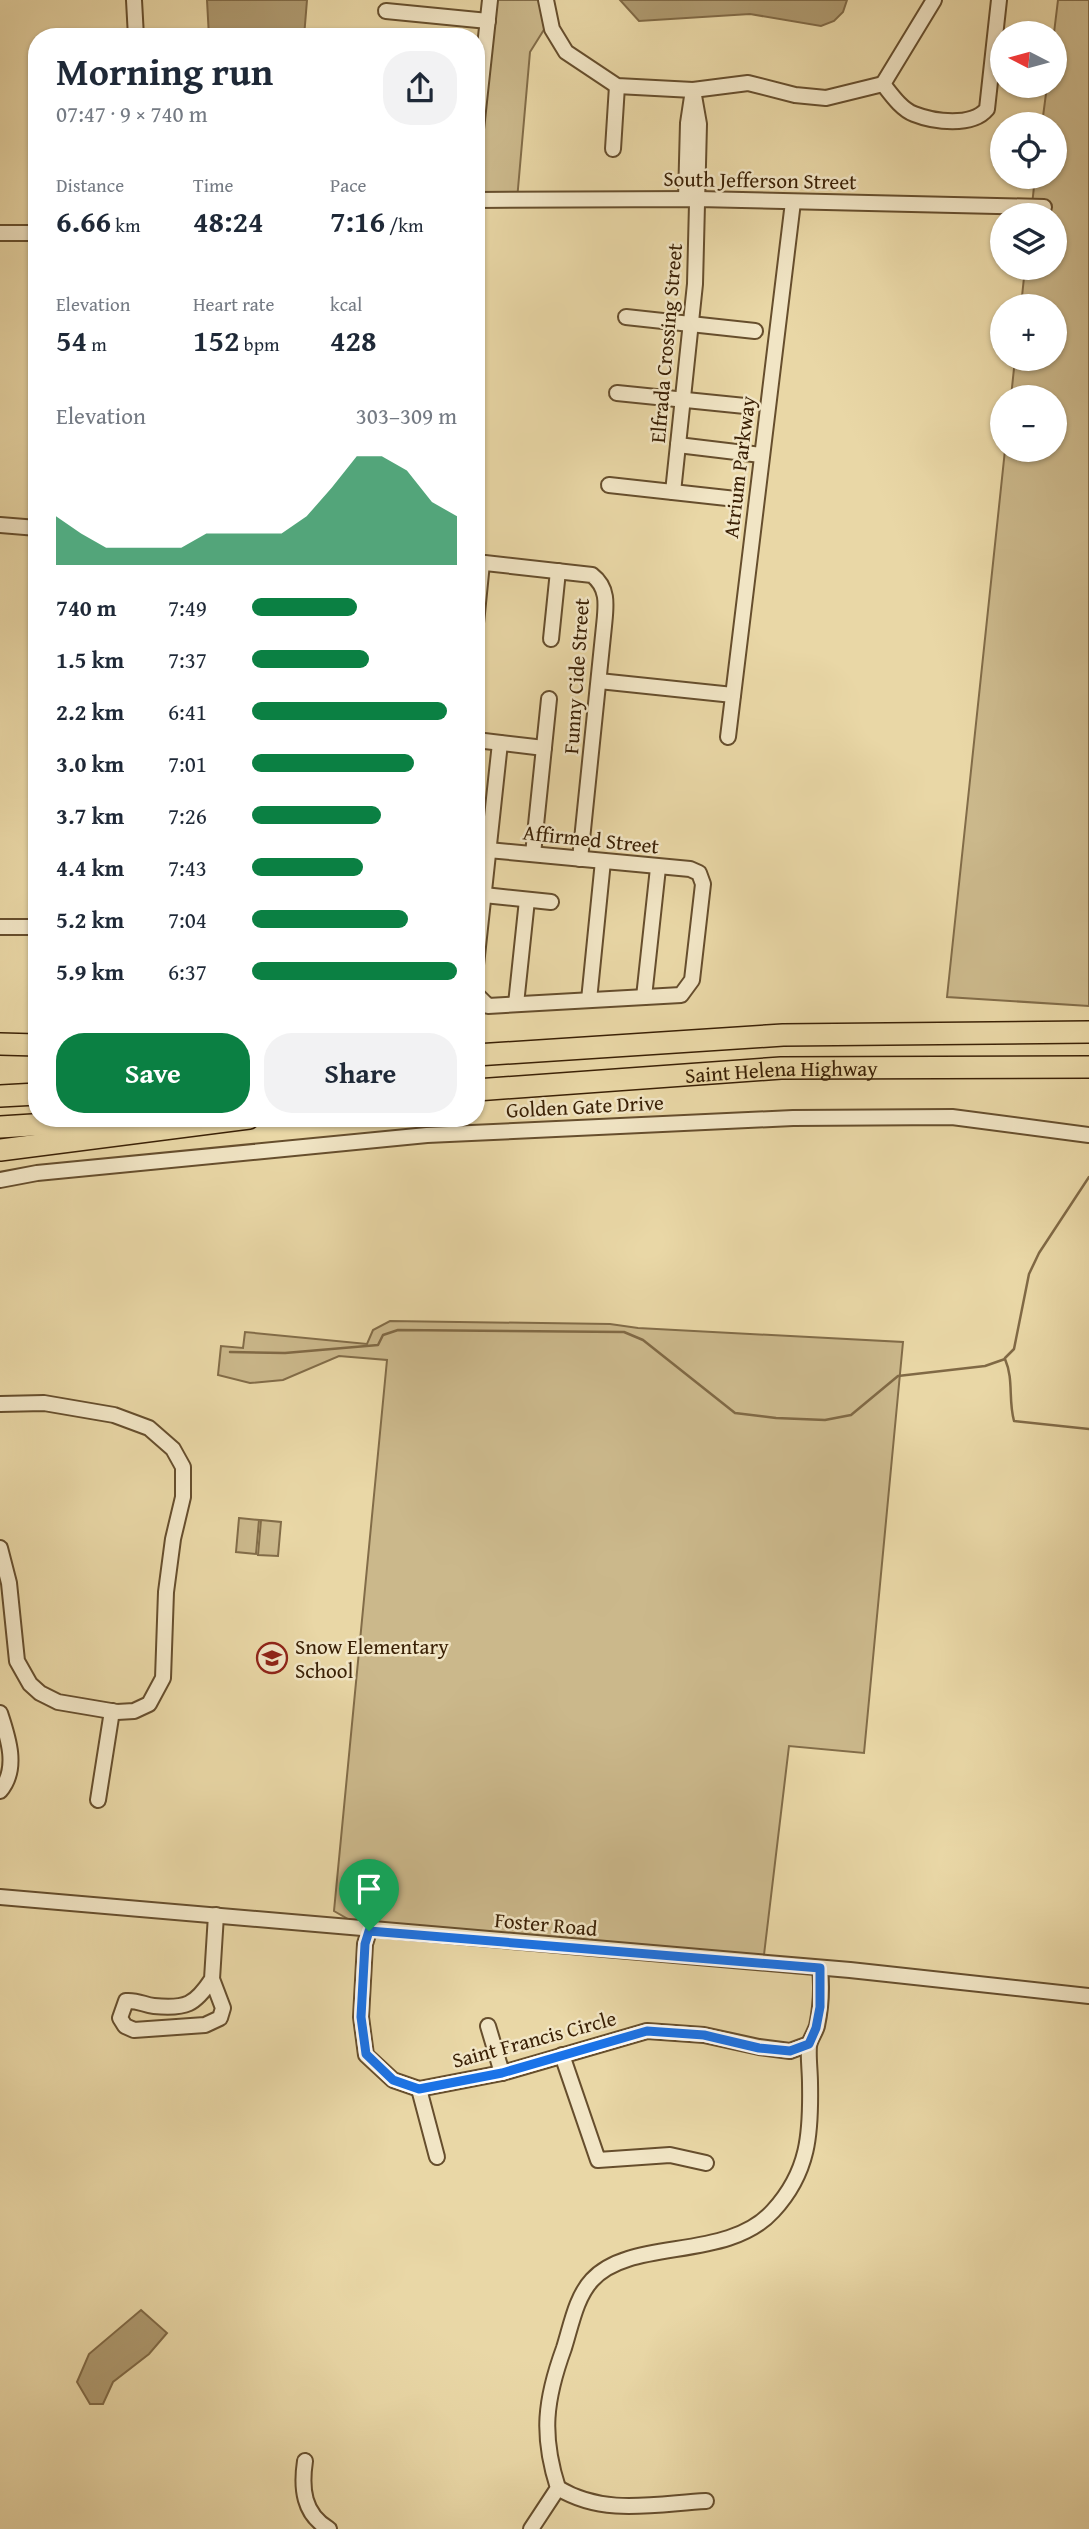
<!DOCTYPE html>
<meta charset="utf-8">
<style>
body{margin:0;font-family:"Gentium Book Plus",serif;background:#f2f2f3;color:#1f2937;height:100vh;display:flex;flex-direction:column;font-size:26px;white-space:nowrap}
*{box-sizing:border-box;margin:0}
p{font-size:23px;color:#747a83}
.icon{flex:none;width:38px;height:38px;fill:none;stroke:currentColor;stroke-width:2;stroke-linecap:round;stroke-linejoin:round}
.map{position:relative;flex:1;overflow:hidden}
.side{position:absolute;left:28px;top:28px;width:457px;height:1099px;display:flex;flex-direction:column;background:#fff;border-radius:28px;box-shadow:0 2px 5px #0004}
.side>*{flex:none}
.needle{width:46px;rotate:276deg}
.fabs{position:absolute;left:990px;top:21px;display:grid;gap:14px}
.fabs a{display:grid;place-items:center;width:77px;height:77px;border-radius:50%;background:#fff;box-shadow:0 2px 5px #0004;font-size:35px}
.pin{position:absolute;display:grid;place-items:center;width:60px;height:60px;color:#fff;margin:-72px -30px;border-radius:50% 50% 50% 0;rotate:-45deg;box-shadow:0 0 7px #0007}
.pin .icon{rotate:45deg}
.round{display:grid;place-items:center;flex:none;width:74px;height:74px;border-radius:28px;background:#f2f2f3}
.headline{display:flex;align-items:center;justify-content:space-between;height:119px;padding:0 28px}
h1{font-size:38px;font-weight:700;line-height:52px}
.stats{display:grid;grid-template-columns:repeat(3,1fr);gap:10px;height:119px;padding:7px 28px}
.stats div{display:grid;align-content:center}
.stats b{font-size:30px;font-weight:700}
.stats small{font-size:19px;font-weight:400}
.stats p{font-size:19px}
.chart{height:196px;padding:14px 28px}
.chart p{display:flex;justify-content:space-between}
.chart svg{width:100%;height:126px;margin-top:7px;fill:#0b8043;opacity:.7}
.action{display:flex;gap:14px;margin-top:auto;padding:14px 28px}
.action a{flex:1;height:80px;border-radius:28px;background:#0b8043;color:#fff;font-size:28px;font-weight:700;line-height:80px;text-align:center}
.action a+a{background:#f2f2f3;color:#1f2937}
ul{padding:0 28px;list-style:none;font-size:23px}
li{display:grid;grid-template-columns:112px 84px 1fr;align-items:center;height:52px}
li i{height:18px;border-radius:9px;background:#0b8043}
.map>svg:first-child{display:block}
</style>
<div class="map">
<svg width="1089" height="2529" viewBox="0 0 1089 2529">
<rect width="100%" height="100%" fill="#e9d7a6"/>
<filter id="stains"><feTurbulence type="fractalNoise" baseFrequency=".00286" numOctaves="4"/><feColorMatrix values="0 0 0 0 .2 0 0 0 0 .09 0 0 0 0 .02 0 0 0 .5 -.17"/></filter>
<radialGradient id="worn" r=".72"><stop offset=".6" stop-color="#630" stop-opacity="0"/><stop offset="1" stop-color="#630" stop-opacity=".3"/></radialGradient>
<g fill="#cbb88b" stroke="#826c48" stroke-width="2">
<polygon points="490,0 546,0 550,20 530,52 517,200 476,200 476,129"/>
<polygon points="1058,0 1089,0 1089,1006 947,997 1005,450 1055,450 1055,397 1011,397 1015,359 1055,359 1055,306 1021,306 1025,268 1055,268 1055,215 1031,215 1035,177 1055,177 1055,124 1042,124 1047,86 1055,86 1054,33"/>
<polygon points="390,1321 610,1324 638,1328 903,1342 864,1753 789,1746 763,1963 369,1931 334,1911 387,1360 339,1356 283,1380 250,1383 218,1375 221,1346 243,1348 245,1332 367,1344 373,1330"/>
<polygon points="239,1518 259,1520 256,1554 236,1552"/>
<polygon points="261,1520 281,1522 278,1556 258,1555"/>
</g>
<g fill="#ae996f" stroke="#806945" stroke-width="2">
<polygon points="207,0 307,0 304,37 209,37"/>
<polygon points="620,0 847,0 843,12 834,21 821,26 750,14 639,21"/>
<polygon points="141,2310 167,2333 149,2354 113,2382 103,2404 90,2404 77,2382 89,2354"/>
</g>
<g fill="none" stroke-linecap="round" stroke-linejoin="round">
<g stroke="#806945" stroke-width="2.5">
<path d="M 230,1352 L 285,1353 L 378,1345 L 383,1335 L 398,1330 L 624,1332 L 643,1340 L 735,1413 L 776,1418 L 825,1420 L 851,1415 L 898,1376 L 985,1366 L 1005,1359 C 1014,1380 1008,1399 1014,1421 L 1089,1429"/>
<polyline points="1005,1358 1014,1349 1029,1274 1039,1253 1089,1177"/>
</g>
<g stroke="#664e2d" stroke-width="18">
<g id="minor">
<polyline points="134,0 136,37"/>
<polyline points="546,0 552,29 566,52 617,86 693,90 748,83 795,95 826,98 883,84"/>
<polyline points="386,11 488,21"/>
<path d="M 883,84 C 891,94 901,109 914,114 C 934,122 972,127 987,109 L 999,0"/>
<polyline points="883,84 934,0"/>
<polyline points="476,129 490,0"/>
<polyline points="613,149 617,86"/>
<polyline points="476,200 698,199 1044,207"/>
<polyline points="0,233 37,233"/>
<polyline points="626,317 755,331"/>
<polyline points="617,393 745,406"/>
<polyline points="678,445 761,455"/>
<polyline points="609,485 736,499"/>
<polyline points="673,492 695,284 699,124 693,90 688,123 686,199"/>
<polyline points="0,525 37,528"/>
<path d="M 476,562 L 592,575 C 609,588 606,606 604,626 L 580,859"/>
<polyline points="476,623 482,563"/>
<polyline points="551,639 558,571"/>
<polyline points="599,681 733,695"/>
<polyline points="728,737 793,202"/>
<polyline points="476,740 544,748"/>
<polyline points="533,854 549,699"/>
<polyline points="484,895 551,902"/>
<polyline points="0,927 37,927"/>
<polyline points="476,965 500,743"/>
<polyline points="476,994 488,1006 681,995 692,980 703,884 699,873 690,869 488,850"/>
<polyline points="644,997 658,868"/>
<polyline points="589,1000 603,861"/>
<polyline points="516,1004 527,900"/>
<polyline points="0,1180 37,1173 427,1135 793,1118 952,1117 1089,1135"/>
<polyline points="0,1404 44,1403 114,1415 149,1428 173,1449 183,1467 183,1497 173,1539 166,1592 163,1678 149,1704 134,1711 117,1712 58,1702 40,1693 30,1684 17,1661 9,1583 0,1548"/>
<path d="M 0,1713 C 8,1737 19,1769 0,1791"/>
<polyline points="98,1800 112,1711"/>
<polyline points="0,1897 850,1970 1089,1996"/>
<polyline points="369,1931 365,1944 361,2017 366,2055 393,2080 419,2089 502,2073 647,2031 704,2035 759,2047 790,2051 809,2044"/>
<path d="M 212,1979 C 195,2005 186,2009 154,2006 C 144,2005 138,2000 126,2001 L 120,2018 L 125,2026 L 134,2030 L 205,2025 L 220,2018 L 223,2008 L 212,1979 L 216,1915"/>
<polyline points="488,2026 502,2073"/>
<polyline points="562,2055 598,2160 670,2155 706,2163"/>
<polyline points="419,2089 437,2157"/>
<path d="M 305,2461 C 301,2488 303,2514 329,2529"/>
<path d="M 558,2488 C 604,2516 654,2504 706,2501"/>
<path d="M 531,2529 L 558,2488 C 541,2435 545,2400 564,2348 C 571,2326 576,2297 592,2280 C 631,2237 727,2262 773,2211 C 809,2172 811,2133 810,2083 C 810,2071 808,2057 809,2046 C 810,2039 815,2033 817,2026 C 821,2007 822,1987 820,1968"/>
</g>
</g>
<g stroke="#3a2005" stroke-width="24">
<g id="highway">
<polyline points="0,1044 37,1045"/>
<polyline points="476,1055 783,1035 1089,1032"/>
<path id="s1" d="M 476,1090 L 781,1068 L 1089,1067"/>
<polyline points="0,1096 37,1094"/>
<polyline points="0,1127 142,1118"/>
<polyline points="0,1150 249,1118"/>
</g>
</g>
<use href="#minor" stroke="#f1e5c5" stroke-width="14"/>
<use href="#highway" stroke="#e9d7a6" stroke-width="21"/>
</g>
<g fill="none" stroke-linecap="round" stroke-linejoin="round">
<g stroke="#fff" stroke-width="14">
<polygon id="route" points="369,1931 820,1968 820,2007 816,2028 809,2044 790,2051 759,2048 704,2035 647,2031 502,2073 419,2089 393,2080 366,2054 361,2017 365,1944"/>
</g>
<use href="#route" stroke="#1a73e8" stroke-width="9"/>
</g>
<defs>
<g id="school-ring" transform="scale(1.575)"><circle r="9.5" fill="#f1e5c5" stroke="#8f2418" stroke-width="1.5"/><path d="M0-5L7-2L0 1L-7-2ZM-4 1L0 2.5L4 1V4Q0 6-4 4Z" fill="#8f2418"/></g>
</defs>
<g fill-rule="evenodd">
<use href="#school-ring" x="272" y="1658"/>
</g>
<g text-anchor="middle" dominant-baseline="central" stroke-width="5" stroke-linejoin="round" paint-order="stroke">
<g font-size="21" fill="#3a2005" stroke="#f1e5c5">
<text transform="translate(760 180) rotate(1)">South Jefferson Street</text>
<text transform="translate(666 343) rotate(-85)">Elfrada Crossing Street</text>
<text transform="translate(739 467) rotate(-83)">Atrium Parkway</text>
<text transform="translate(576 676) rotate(-86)">Funny Cide Street</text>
<text transform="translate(591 839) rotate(6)">Affirmed Street</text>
<text stroke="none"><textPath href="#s1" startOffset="306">Saint Helena Highway</textPath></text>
<text transform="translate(585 1106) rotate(-3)">Golden Gate Drive</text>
<text transform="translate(546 1924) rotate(5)">Foster Road</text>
<text transform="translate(534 2039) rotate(-15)">Saint Francis Circle</text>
</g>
<g font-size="21" fill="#3a2005" stroke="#f1e5c5" text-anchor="start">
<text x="295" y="1646">Snow Elementary<tspan x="295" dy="24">School</tspan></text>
</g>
</g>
<rect width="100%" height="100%" filter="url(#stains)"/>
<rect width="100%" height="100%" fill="url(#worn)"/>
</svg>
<div class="fabs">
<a><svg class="needle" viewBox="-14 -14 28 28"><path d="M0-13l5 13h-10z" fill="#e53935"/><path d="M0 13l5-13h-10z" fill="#747a83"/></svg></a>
<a><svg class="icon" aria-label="locate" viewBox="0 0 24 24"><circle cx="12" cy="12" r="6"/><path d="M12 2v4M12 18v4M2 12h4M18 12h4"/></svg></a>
<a><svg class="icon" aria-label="layers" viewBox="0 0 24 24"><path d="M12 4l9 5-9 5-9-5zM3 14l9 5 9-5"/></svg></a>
<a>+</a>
<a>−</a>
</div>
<div class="pin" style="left:369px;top:1931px;background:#1e9e55"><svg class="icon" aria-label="arrive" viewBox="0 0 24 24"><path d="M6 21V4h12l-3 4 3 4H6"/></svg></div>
<section class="side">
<div class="headline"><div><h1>Morning run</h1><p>07:47 · 9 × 740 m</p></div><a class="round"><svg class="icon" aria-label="share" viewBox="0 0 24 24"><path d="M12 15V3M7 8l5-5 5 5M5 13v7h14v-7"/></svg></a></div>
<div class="stats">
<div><p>Distance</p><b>6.66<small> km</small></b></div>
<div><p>Time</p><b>48:24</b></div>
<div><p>Pace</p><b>7:16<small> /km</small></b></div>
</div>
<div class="stats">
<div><p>Elevation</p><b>54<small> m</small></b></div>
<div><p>Heart rate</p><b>152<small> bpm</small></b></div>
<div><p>kcal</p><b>428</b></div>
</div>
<div class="chart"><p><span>Elevation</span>303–309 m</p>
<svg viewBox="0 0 160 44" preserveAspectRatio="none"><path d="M0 44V27L10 33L20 38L30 38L40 38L50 38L60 33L70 33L80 33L90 33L100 27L110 17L120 6L130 6L140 11L150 22L160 27V44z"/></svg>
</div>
<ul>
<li><b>740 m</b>7:49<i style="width:51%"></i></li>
<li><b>1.5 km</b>7:37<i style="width:57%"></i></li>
<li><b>2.2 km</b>6:41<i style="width:95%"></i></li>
<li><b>3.0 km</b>7:01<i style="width:79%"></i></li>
<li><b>3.7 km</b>7:26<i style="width:63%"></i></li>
<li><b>4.4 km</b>7:43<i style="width:54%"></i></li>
<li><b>5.2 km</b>7:04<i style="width:76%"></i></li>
<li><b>5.9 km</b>6:37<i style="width:100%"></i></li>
</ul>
<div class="action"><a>Save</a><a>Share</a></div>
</section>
</div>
